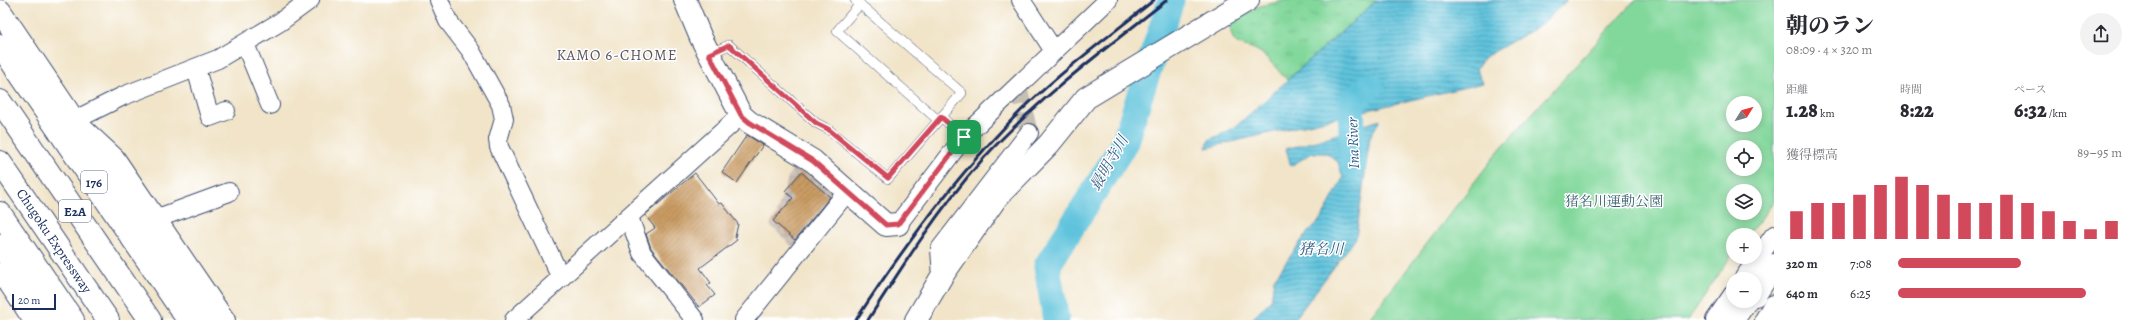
<!DOCTYPE html>
<html lang="ja">
<meta charset="utf-8">
<style>
body{margin:0;font-family:Alegreya,"Noto Serif JP",serif;background:#f2f2f3;color:#2b2b33;height:100vh;display:flex;flex-direction:column;font-size:15px;white-space:nowrap}
*{box-sizing:border-box;margin:0}
p{font-size:13px;color:#7c7c81}
.icon{flex:none;width:22px;height:22px;fill:none;stroke:currentColor;stroke-width:2;stroke-linecap:round;stroke-linejoin:round}
.map{position:relative;flex:1;overflow:hidden}
.panel{display:flex;flex-direction:column;background:#fff;width:360px}
.panel>*{flex:none}
.needle{width:26px;rotate:53deg}
.controls{position:absolute;left:1726px;top:96px;display:grid;gap:8px}
.controls a{display:grid;place-items:center;width:36px;height:36px;border-radius:50%;background:#fff;box-shadow:0 2px 10px #0003;font-size:20px}
.scale{position:absolute;left:12px;bottom:10px;width:44px;box-sizing:border-box;padding-left:4px;border:2px solid #1b2f5e;border-top:0;font-size:11px;line-height:14px;white-space:nowrap;color:#1b2f5e;-webkit-text-stroke:3px #fff;paint-order:stroke}
.pin{position:absolute;display:grid;place-items:center;width:34px;height:34px;color:#fff;margin:-17px;border-radius:8px;box-shadow:0 2px 6px #0006}
.round{display:grid;place-items:center;flex:none;width:42px;height:42px;border-radius:21px;background:#f2f2f3}
.overview{display:flex;align-items:center;justify-content:space-between;height:68px;padding:0 12px}
h1{font-size:22px;font-weight:800;line-height:30px}
.metrics{display:grid;grid-template-columns:repeat(3,1fr);gap:6px;height:68px;padding:4px 12px}
.metrics div{display:grid;align-content:center}
.metrics b{font-size:20px;font-weight:800}
.metrics small{font-size:11px;font-weight:400}
.metrics p{font-size:11px}
.chart{height:112px;padding:8px 12px}
.chart p{display:flex;justify-content:space-between}
.chart svg{width:100%;height:72px;margin-top:4px;stroke:#d1495b;stroke-width:6}
ul{padding:0 12px;list-style:none;font-size:13px}
li{display:grid;grid-template-columns:64px 48px 1fr;align-items:center;height:30px}
li i{height:10px;border-radius:5px;background:#d1495b}
main{display:flex;flex:1;min-height:0}
.map>svg:first-child{display:block}
</style>
<main>
<div class="map">
<svg width="1774" height="320" viewBox="0 0 1774 320">
<defs>
<pattern id="industrial-grid" width="8" height="8" patternUnits="userSpaceOnUse"><rect width="8" height="8" fill="#ccc2b9"/><path d="M0 4h8M4 0v8" fill="none" stroke="#afa7a1"/></pattern>
<pattern id="grass-tufts" width="24" height="20" patternUnits="userSpaceOnUse"><rect width="24" height="20" fill="#82d89b"/><path d="M3 7l-1-3M5 7V3M7 7l1-3M15 17l-1-3M17 17v-4M19 17l1-3" fill="none" stroke="#70ba88"/></pattern>
<pattern id="water-rules" width="6" height="5" patternUnits="userSpaceOnUse"><rect width="6" height="5" fill="#5ec3dc"/><path d="M0 2.5h6" fill="none" stroke="#4d9fb6"/></pattern>
<pattern id="building-hatch" width="6" height="6" patternUnits="userSpaceOnUse"><rect width="6" height="6" fill="#ca9c64"/><path d="M-1 1l2-2M0 6l6-6M5 7l2-2" fill="none" stroke="#a38056"/></pattern>
</defs>
<rect width="100%" height="100%" fill="#fff"/>
<filter id="ink" filterUnits="userSpaceOnUse"><feTurbulence type="fractalNoise" baseFrequency=".025" numOctaves="2"/><feDisplacementMap in="SourceGraphic" scale="8" xChannelSelector="R" yChannelSelector="G"/><feConvolveMatrix kernelMatrix="1 2 1 2 8 2 1 2 1" color-interpolation-filters="sRGB"/></filter>
<filter id="wash" filterUnits="userSpaceOnUse"><feTurbulence type="fractalNoise" baseFrequency=".012" numOctaves="4" result="noise"/><feDisplacementMap in="SourceGraphic" scale="16" xChannelSelector="R" yChannelSelector="G"/><feGaussianBlur stdDeviation="0.9" result="paint"/><feColorMatrix in="noise" values="0 0 0 0 0 0 0 0 0 0 0 0 0 0 0 0 0 1.4 0 .05"/><feComposite in="paint" operator="in"/></filter>
<g filter="url(#wash)">
<rect width="100%" height="100%" fill="#f1e4c8"/>
<polygon fill="url(#industrial-grid)" points="797,158 838,197 794,248 770,225 776,215 788,178"/>
<path fill="url(#grass-tufts)" stroke="#4e847c" d="M 1288,0 L 1377,0 L 1287,80 C 1280,73 1267,56 1258,51 C 1242,42 1232,50 1230,24 L 1260,6 Z"/>
<path fill="#82d89b" stroke="#4e847c" fill-rule="evenodd" d="M 1635,0 L 1774,0 L 1774,202 L 1748,235 L 1733,235 L 1733,253 L 1688,320 L 1368,320 L 1500,149 ZM 1733,103 L 1755,103 L 1755,125 L 1733,125 ZM 1733,147 L 1755,147 L 1755,169 L 1733,169 ZM 1733,191 L 1755,191 L 1755,213 L 1733,213 Z"/>
<g fill="url(#water-rules)" stroke="#3c799d">
<polygon points="1377,0 1567,0 1542,24 1485,57 1476,69 1483,83 1206,148 1209,140 1234,128"/>
<polygon points="1380,120 1370,137 1356,238 1294,320 1251,320 1271,300 1274,279 1307,233 1322,218 1343,178 1338,162 1327,153 1312,153 1291,166 1286,149 1319,140"/>
</g>
<g fill="none" stroke-linecap="round" stroke-linejoin="round">
<g stroke="#5ec3dc" stroke-width="27">
<polyline points="1353,165 1351,103 1370,86"/>
<polyline points="1056,320 1047,266 1124,144 1171,0"/>
</g>
</g>
<g id="blocks">
<g fill="url(#building-hatch)">
<polygon points="747,135 763,145 737,183 722,172"/>
<polygon points="801,172 830,197 795,240 773,221 793,198 785,191"/>
<polygon points="695,173 719,204 722,203 738,224 735,237 737,240 700,268 711,283 707,285 715,295 699,307 651,248 646,234 655,228 645,215"/>
</g>
</g>
</g>
<g filter="url(#ink)">
<use href="#blocks" fill-opacity="0" stroke="#3b4a6e" stroke-width="1"/>
<g fill="none" stroke-linecap="round" stroke-linejoin="round">
<polyline stroke="#c6c0b3" stroke-width="18" stroke-dasharray="18 9" stroke-linecap="butt" points="1018,87 1029,133"/>
<g stroke="#3b4a6e" stroke-width="10">
<g id="service">
<polyline points="860,4 837,31 938,120"/>
<polyline points="709,54 729,45 816,123 828,129 888,179 962,93 855,0"/>
<polyline points="941,117 964,137"/>
</g>
</g>
<g stroke="#3b4a6e" stroke-width="20">
<g id="minor">
<polyline points="439,0 448,21 471,51 501,105 504,119 498,140 499,147 561,278"/>
<polyline points="1021,0 1054,51"/>
<polyline points="245,44 270,105"/>
<polyline points="196,69 210,117 226,111"/>
<polyline points="629,217 642,253 695,320"/>
<polyline points="158,218 229,192"/>
<polyline points="898,224 964,137 1108,0"/>
<polyline points="0,272 32,320"/>
<polyline points="942,276 940,249 1029,133"/>
<polyline points="1743,279 1774,235"/>
<polyline points="226,320 115,157 75,120 123,96 218,59 280,22 310,0"/>
<polyline points="514,320 741,115"/>
<polyline points="744,320 847,192"/>
<polyline points="1715,320 1733,294"/>
</g>
</g>
<g stroke="#3b4a6e" stroke-width="24">
<g id="tertiary">
<polyline points="685,0 701,38 741,115 749,122 813,161 886,225 898,224"/>
<polyline points="916,320 942,276 997,197 1049,144 1086,98 1248,0"/>
</g>
</g>
<g stroke="#3b4a6e" stroke-width="24">
<g id="trunk">
<polyline points="0,11 209,320"/>
<polyline points="0,45 188,320"/>
<polyline points="0,213 73,320"/>
<polyline points="0,245 51,320"/>
</g>
</g>
<g stroke="#3b4a6e" stroke-width="24">
<g id="motorway">
<polyline points="0,101 150,320"/>
<polyline points="0,162 108,320"/>
<polyline points="1755,295 1774,265"/>
<polyline points="1733,320 1746,301"/>
<polyline points="1766,320 1774,306"/>
</g>
</g>
<use href="#service" stroke="#fff" stroke-width="9"/>
<use href="#minor" stroke="#fff" stroke-width="18"/>
<use href="#tertiary" stroke="#fff" stroke-width="22"/>
<use href="#trunk" stroke="#fff" stroke-width="22"/>
<use href="#motorway" stroke="#fff" stroke-width="22"/>
<g stroke="#1b2f5e" stroke-width="3">
<path d="M 856,320 C 900,252 948,187 1004,128 C 1049,80 1103,41 1154,0"/>
<path d="M 868,320 C 903,265 939,209 982,160 C 1035,101 1105,49 1167,0"/>
</g>
</g>
</g>
<g fill="none" stroke-linecap="round" stroke-linejoin="round" filter="url(#ink)">
<g stroke="#fff" stroke-width="8">
<polygon id="route" points="729,45 816,123 828,129 888,178 941,117 964,137 898,224 886,225 813,161 749,122 741,115 709,54"/>
</g>
<use href="#route" stroke="#d1495b" stroke-width="5"/>
</g>
<g text-anchor="middle" dominant-baseline="central" stroke-width="3" stroke-linejoin="round" paint-order="stroke">
<g fill="#fff" stroke="#5f6d8e" stroke-width="1">
<rect x="81" y="171" width="26" height="22" rx="3"/>
<rect x="59" y="200" width="32" height="22" rx="3"/>
</g>
<g font-size="13" font-weight="bold" fill="#1b2f5e">
<text x="94" y="182">176</text>
<text x="75" y="211">E2A</text>
</g>
<g font-size="14" fill="#3a6270" stroke="#fff">
<text x="1614" y="201">猪名川運動公園</text>
</g>
<g font-size="14" fill="#1b2f5e" stroke="#fff">
<text transform="translate(54 241) rotate(56)">Chugoku Expressway</text>
</g>
<g font-size="15" letter-spacing="1" fill="#585560" stroke="#fff">
<text x="617" y="55">KAMO 6-CHOME</text>
</g>
<g font-size="15" font-style="italic" fill="#2f5b84" stroke="#fff">
<text transform="translate(1353 143) rotate(-92)">Ina River</text>
<text transform="translate(1109 163) rotate(-60)">最明寺川</text>
<text x="1321" y="249">猪名川</text>
</g>
</g>
</svg>
<div class="controls">
<a><svg class="needle" viewBox="-14 -14 28 28"><path d="M0-13l5 13h-10z" fill="#e53935"/><path d="M0 13l5-13h-10z" fill="#7c7c81"/></svg></a>
<a><svg class="icon" aria-label="locate" viewBox="0 0 24 24"><circle cx="12" cy="12" r="6"/><path d="M12 2v4M12 18v4M2 12h4M18 12h4"/></svg></a>
<a><svg class="icon" aria-label="layers" viewBox="0 0 24 24"><path d="M12 4l9 5-9 5-9-5zM3 14l9 5 9-5"/></svg></a>
<a>+</a>
<a>−</a>
</div>
<div class="scale">20 m</div>
<div class="pin" style="left:964px;top:137px;background:#1e9e55"><svg class="icon" aria-label="arrive" viewBox="0 0 24 24"><path d="M6 21V4h12l-3 4 3 4H6"/></svg></div>
</div>
<section class="panel">
<div class="overview"><div><h1>朝のラン</h1><p>08:09 · 4 × 320 m</p></div><a class="round"><svg class="icon" aria-label="share" viewBox="0 0 24 24"><path d="M12 15V3M7 8l5-5 5 5M5 13v7h14v-7"/></svg></a></div>
<div class="metrics">
<div><p>距離</p><b>1.28<small> km</small></b></div>
<div><p>時間</p><b>8:22</b></div>
<div><p>ペース</p><b>6:32<small> /km</small></b></div>
</div>
<div class="chart"><p><span>獲得標高</span>89–95 m</p>
<svg viewBox="0 0 160 44" preserveAspectRatio="none"><path d="M5 44V27M15 44V22M25 44V22M35 44V17M45 44V11M55 44V6M65 44V11M75 44V17M85 44V22M95 44V22M105 44V17M115 44V22M125 44V27M135 44V33M145 44V38M155 44V33"/></svg>
</div>
<ul>
<li><b>320 m</b>7:08<i style="width:55%"></i></li>
<li><b>640 m</b>6:25<i style="width:84%"></i></li>
</ul>
</section>
</main>
